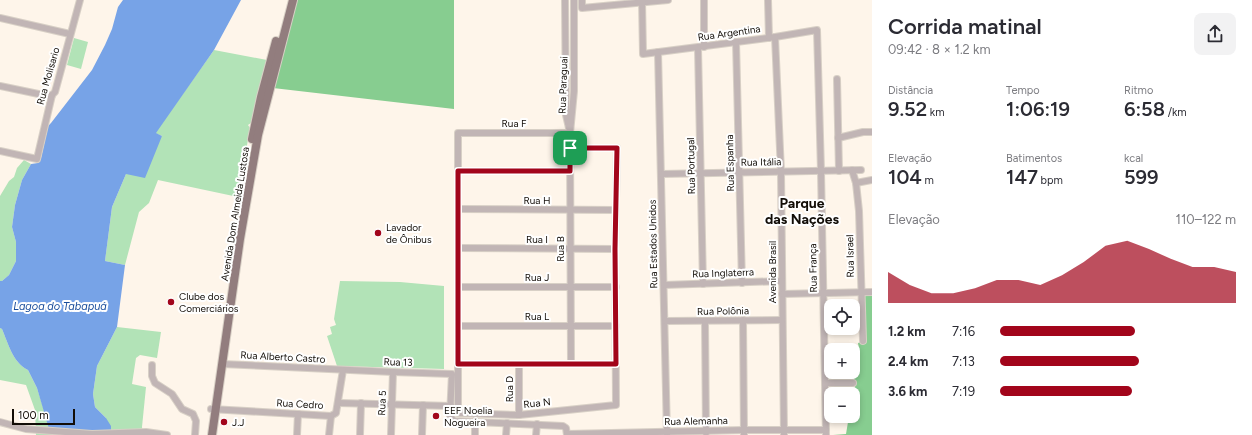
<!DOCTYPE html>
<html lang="pt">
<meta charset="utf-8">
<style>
body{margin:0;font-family:Figtree,sans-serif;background:#f2f2f3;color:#2b2b33;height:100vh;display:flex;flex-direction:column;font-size:15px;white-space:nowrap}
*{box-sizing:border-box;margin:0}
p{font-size:13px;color:#7c7c81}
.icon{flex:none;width:22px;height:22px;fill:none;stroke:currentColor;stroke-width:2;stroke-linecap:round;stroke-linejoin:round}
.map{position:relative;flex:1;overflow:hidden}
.drawer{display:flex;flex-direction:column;background:#fff;width:380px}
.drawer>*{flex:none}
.controls{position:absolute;left:824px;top:299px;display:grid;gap:8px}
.controls a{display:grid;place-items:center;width:36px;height:36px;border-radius:8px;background:#fff;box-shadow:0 2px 6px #0003;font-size:20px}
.scale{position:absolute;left:12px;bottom:10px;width:63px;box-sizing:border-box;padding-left:4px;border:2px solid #120d07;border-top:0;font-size:11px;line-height:14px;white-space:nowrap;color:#120d07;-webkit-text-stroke:3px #fff;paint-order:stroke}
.pin{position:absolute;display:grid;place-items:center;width:34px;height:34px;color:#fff;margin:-17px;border-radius:8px;box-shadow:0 2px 6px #0006}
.round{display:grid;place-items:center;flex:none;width:42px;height:42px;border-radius:8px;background:#f2f2f3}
.head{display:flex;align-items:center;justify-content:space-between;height:68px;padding:0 16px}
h1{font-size:22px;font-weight:600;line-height:30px}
.figures{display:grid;grid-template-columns:repeat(3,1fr);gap:6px;height:68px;padding:4px 16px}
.figures div{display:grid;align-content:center}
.figures b{font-size:20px;font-weight:600}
.figures small{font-size:11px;font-weight:400}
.figures p{font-size:11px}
.chart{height:112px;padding:8px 16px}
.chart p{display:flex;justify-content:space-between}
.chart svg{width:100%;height:72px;margin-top:4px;fill:#a2051b;opacity:.7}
ul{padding:0 16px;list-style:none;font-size:13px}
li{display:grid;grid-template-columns:64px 48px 1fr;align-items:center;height:30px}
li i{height:10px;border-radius:5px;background:#a2051b}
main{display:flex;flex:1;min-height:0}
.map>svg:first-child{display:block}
</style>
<main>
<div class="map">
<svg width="872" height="435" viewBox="0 0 872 435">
<rect width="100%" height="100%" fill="#fef5ea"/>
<g fill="#b2e3b7">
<polygon points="74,38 88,42 81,69 67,65"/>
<polygon points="214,50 267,60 251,123 248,125 250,128 238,197 158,180 149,203 139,212 125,265 105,261 112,207 126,174 162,136 155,133"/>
<polygon points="24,160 31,164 22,180 15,205 12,227 16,242 16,261 9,275 2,281 0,281 0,196 9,181 14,177 17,168"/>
<polygon points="340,281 400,282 444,286 444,369 337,366 327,336 332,334 330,327 336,325 334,319"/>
<path d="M 117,327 L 161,332 L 157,358 L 140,355 L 136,358 L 132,384 L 146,387 L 142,427 L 143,434 L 147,435 L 36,435 L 35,410 L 26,385 L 0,380 L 0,328 L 2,329 C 8,343 13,363 28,370 L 37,388 L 49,426 L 106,418 L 95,407 L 93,394 L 97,366 Z"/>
</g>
<g fill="#87cd90">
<polygon points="297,0 454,0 454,109 273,88"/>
<polygon points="872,294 872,435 833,435 846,434 849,416 853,416 853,397 855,386 853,370 853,350 859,350 858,343 865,341 864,295"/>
</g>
<path fill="#77a3e7" d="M 123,0 L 241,0 L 214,50 L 156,133 L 162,136 L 145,178 L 126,174 L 112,207 L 105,261 L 125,265 L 117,327 L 97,366 L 93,394 L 95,407 L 106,418 L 111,426 L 111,433 L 49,429 L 37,388 L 28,370 C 13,363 8,343 2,329 L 0,328 L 0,281 L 2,281 L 9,275 L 16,261 L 16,242 L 12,227 L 15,205 L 22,180 L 31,164 L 38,163 L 41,158 L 48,126 L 51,123 L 92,70 L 105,45 L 112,29 L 118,7 Z"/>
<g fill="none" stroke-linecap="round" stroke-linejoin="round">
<g stroke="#d8d0c6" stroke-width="8">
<g id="minor">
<polyline points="565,0 566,115 569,128"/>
<polyline points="582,0 582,8 668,0"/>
<polyline points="642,0 643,54 775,37 817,30 821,171 826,435"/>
<polyline points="704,0 704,47"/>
<polyline points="768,0 769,38"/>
<polyline points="0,18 70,34"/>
<polyline points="775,37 781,172 784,435"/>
<polyline points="736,42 742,283"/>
<polyline points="698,48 703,284"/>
<polyline points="658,52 667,435"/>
<polyline points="837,79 839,171"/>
<polyline points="0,86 48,96 52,95"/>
<polyline points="570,133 458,133 458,413 519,415 616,405 615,249 617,148 570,148"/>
<polyline points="838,138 863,132 872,132"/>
<polyline points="0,151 37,159 52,95 55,92 80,0"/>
<polyline points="852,170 856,183 859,211 863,341"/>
<polyline points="458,171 570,171"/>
<polyline points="662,174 861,170"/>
<polyline points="856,183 872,180"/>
<polyline points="458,209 616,210"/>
<polyline points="458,248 615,249"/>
<polyline points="664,285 782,281"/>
<polyline points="458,287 616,287"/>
<polyline points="782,294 872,292"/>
<polyline points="743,320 744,435"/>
<polyline points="665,321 782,320"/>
<polyline points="705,321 706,433"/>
<polyline points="458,326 616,326"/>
<polyline points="222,364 393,372 452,374 450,416 454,421 563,426 566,428 567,435"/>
<polyline points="458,364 616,364"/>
<polyline points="571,364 570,133 574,91 574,0"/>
<polyline points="152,365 152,376 155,383 172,394 182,409 193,414 196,421 195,435"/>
<polyline points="825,383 853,383"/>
<polyline points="339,403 451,406"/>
<polyline points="211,409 331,416 336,413 343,370"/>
<polyline points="519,415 519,364"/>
<polyline points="0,422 26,429 92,434 146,432 167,435"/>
<polyline points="567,434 744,430 826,430"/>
<polyline points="297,435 298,414"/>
<polyline points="329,435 331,416"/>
<polyline points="360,435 361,403"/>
<polyline points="391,435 393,372"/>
<polyline points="422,435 423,405"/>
<polyline points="475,435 475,421"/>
<polyline points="506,435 507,423"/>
<polyline points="536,435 537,424"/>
</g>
</g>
<g stroke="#d8d0c6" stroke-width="10">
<g id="major">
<polyline points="252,139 261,97 276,41"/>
<polyline points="212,435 240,239 258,135 293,0"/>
</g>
</g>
<use href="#minor" stroke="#c1b5b5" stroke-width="6"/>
<use href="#major" stroke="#927d7e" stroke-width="8"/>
</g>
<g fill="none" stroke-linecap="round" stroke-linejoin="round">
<g stroke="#fff" stroke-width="8">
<polygon id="route" points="570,148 617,148 615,249 616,364 458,364 458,171 570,171"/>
</g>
<use href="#route" stroke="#a2051b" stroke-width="5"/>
</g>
<g fill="#a2051b" stroke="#fff" stroke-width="1.5">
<circle cx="378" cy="233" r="4"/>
<circle cx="171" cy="302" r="4"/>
<circle cx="436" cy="416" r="4"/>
<circle cx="224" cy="422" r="4"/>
</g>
<g text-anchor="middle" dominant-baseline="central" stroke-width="4" stroke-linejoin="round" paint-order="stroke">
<g font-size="10" fill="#120d07" stroke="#fff">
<text transform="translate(729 33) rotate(-8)">Rua Argentina</text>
<text transform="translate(48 76) rotate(-74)">Rua Molisario</text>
<text transform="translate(563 85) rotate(-88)">Rua Paraguai</text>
<text x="514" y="123">Rua F</text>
<text transform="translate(761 162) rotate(-1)">Rua Itália</text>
<text transform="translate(730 163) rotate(-91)">Rua Espanha</text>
<text transform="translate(691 166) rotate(-91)">Rua Portugal</text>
<text x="537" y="200">Rua H</text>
<text transform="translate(235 214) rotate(-81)">Avenida Dom Almeida Lustosa</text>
<text x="537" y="239">Rua I</text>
<text transform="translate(653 244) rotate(-91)">Rua Estados Unidos</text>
<text transform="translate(560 249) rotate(-90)">Rua B</text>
<text transform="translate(850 256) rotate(-91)">Rua Israel</text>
<text transform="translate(813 268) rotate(-91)">Rua França</text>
<text transform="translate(772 272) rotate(-90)">Avenida Brasil</text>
<text transform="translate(723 273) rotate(-2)">Rua Inglaterra</text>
<text x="537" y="277">Rua J</text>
<text transform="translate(723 311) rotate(-1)">Rua Polônia</text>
<text x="537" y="316">Rua L</text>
<text transform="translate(283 357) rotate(3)">Rua Alberto Castro</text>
<text transform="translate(398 362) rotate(2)">Rua 13</text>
<text transform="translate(509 389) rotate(-90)">Rua D</text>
<text transform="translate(382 403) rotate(-88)">Rua 5</text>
<text transform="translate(537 403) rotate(-6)">Rua N</text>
<text transform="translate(300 404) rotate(3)">Rua Cedro</text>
<text transform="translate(696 421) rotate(-1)">Rua Alemanha</text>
</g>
<g font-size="10" fill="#120d07" stroke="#fff" text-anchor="start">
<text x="386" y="227">Lavador<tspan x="386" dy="12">de Ônibus</tspan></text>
<text x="179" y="296">Clube dos<tspan x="179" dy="12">Comerciários</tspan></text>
<text x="444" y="410">EEF Noelia<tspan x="444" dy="12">Nogueira</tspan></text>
<text x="232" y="422">J.J</text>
</g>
<g font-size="11" font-style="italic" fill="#184c9b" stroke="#fff">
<text x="60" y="306">Lagoa do Tabapuá</text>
</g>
<g font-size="14" font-weight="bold" fill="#120d07" stroke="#fff">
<text x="802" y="203">Parque<tspan x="802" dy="16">das Nações</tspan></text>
</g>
</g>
</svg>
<div class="controls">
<a><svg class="icon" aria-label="locate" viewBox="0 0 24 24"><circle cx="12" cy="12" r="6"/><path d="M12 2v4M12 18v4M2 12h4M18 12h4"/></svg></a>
<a>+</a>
<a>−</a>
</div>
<div class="scale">100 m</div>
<div class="pin" style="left:570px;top:148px;background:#1e9e55"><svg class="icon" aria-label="arrive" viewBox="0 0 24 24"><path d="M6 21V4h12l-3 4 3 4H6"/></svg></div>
</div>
<section class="drawer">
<div class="head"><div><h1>Corrida matinal</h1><p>09:42 · 8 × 1.2 km</p></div><a class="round"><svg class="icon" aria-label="share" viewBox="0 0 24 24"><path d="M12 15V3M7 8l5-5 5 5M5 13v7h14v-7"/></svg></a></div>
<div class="figures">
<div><p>Distância</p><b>9.52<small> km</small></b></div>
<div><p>Tempo</p><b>1:06:19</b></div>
<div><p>Ritmo</p><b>6:58<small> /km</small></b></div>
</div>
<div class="figures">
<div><p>Elevação</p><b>104<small> m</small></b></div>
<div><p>Batimentos</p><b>147<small> bpm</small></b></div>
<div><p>kcal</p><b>599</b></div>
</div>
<div class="chart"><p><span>Elevação</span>110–122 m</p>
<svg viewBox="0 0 160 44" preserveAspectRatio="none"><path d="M0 44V25L10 33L20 38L30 38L40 35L50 30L60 30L70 33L80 27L90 19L100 9L110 6L120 11L130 17L140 22L150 22L160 25V44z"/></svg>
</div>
<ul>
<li><b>1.2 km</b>7:16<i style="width:57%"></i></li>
<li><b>2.4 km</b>7:13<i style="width:59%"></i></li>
<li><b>3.6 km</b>7:19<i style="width:56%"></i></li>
</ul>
</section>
</main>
